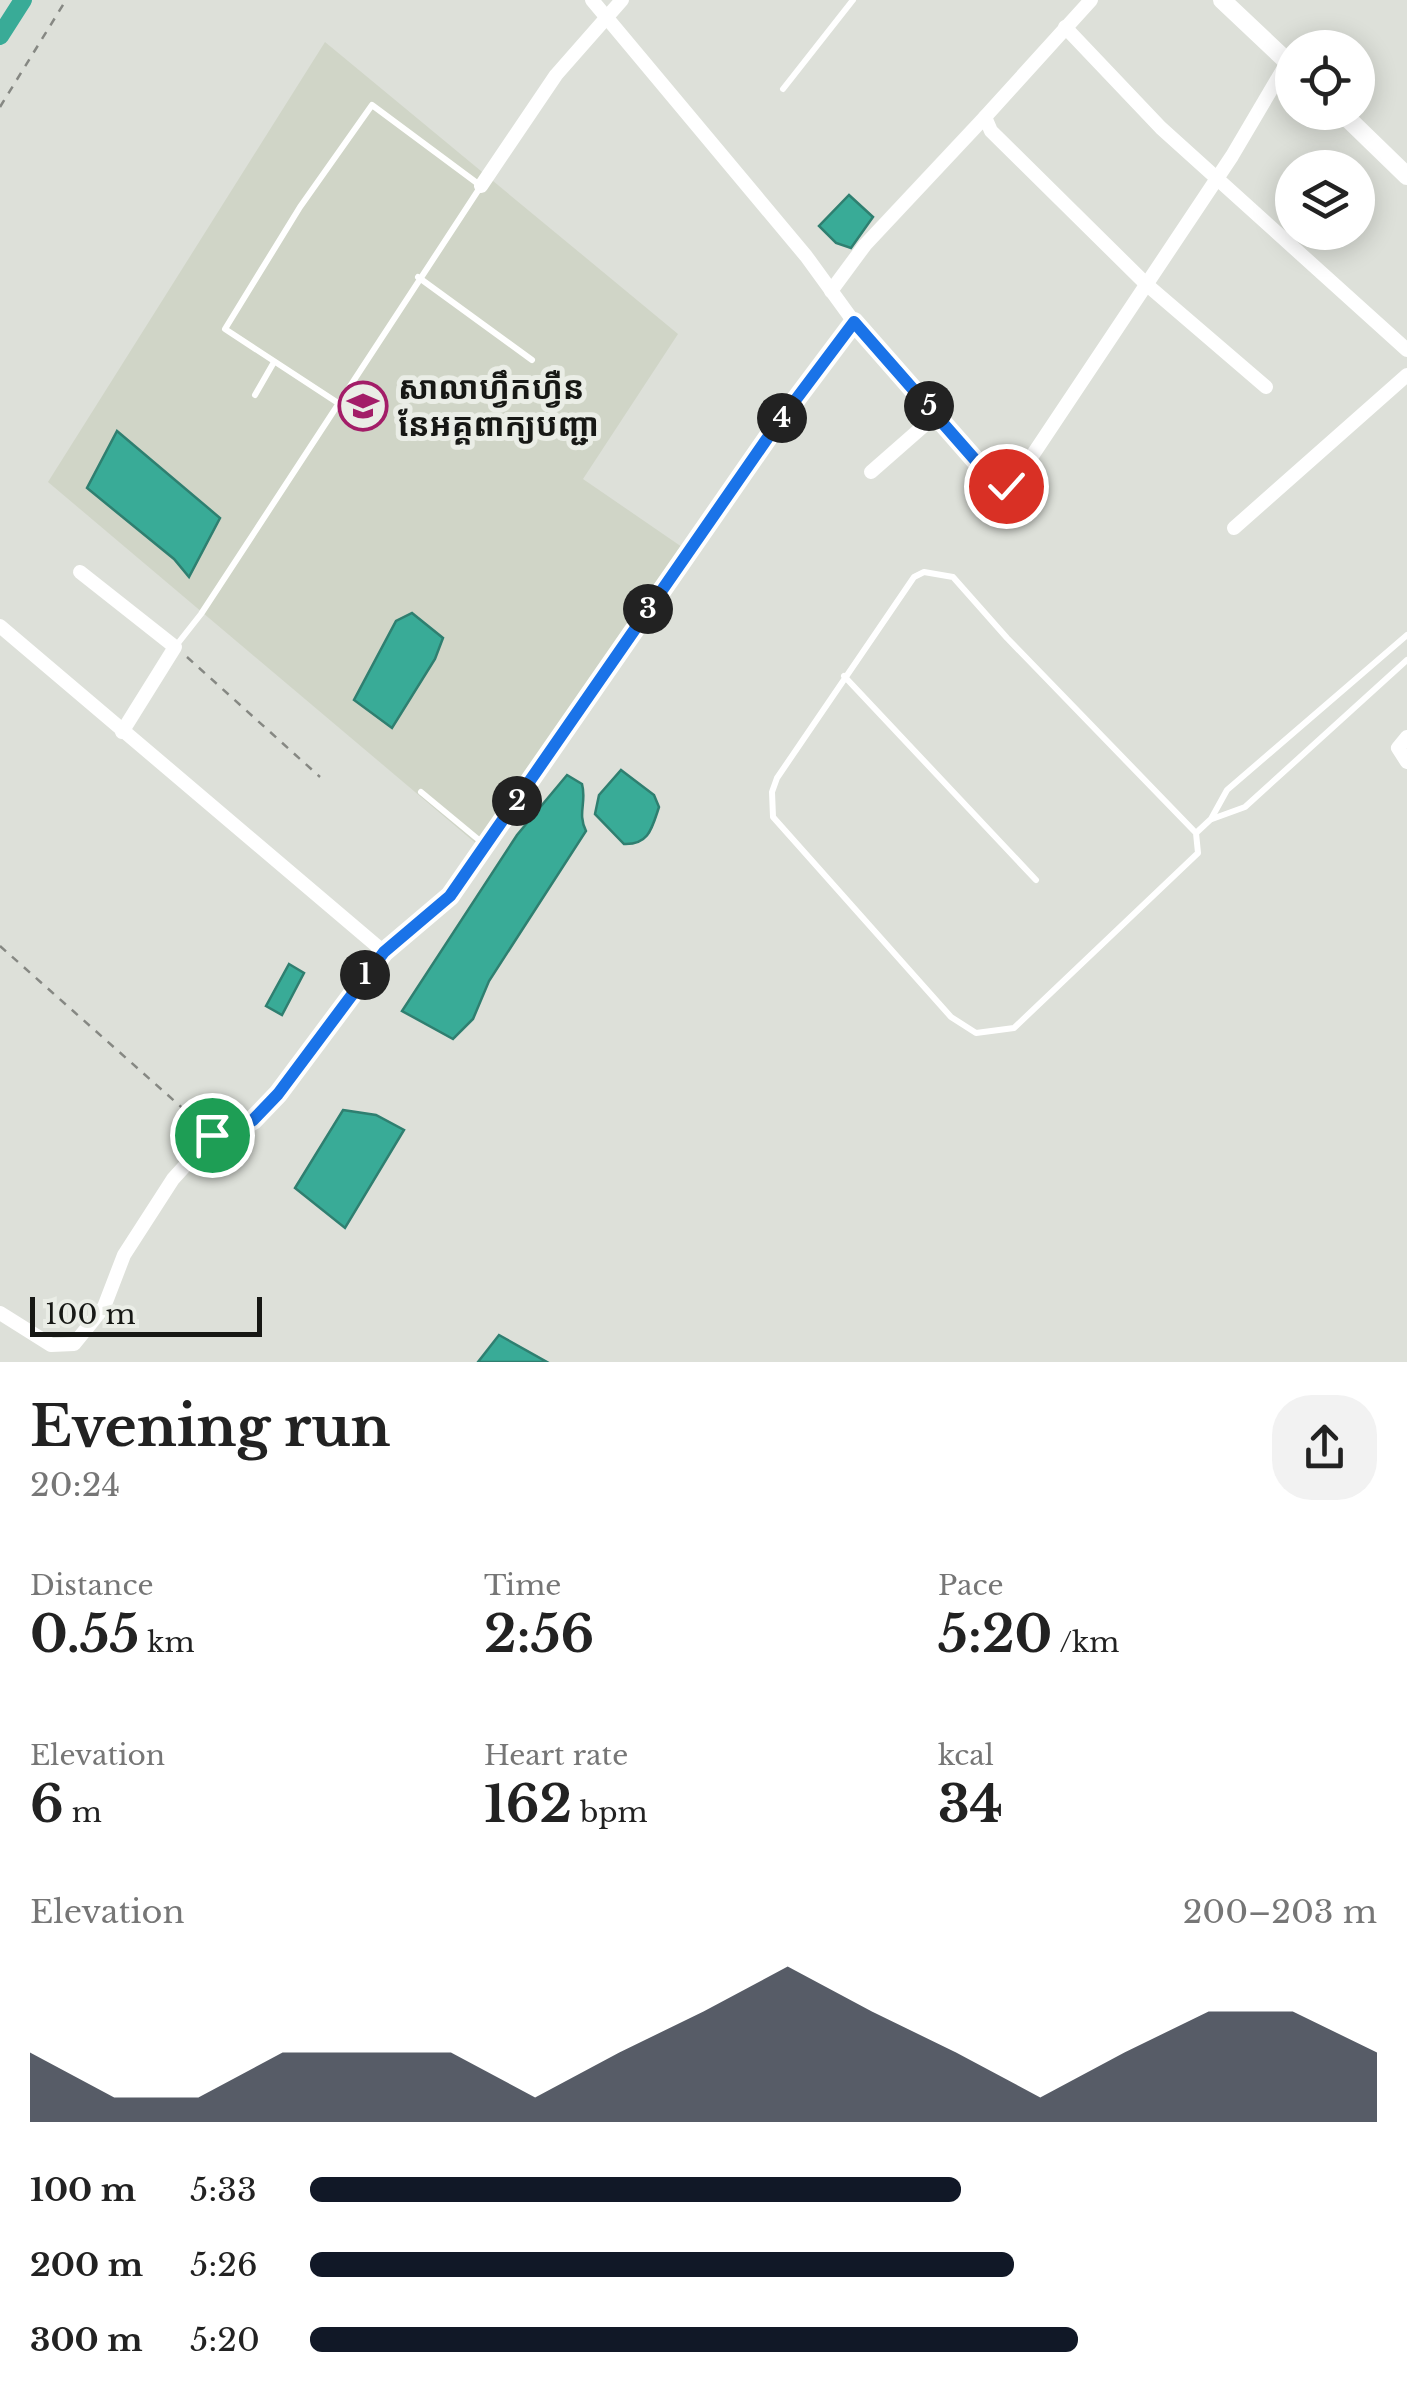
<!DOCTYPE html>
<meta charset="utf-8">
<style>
body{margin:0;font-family:"Libre Baskerville","Noto Sans Khmer",serif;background:#f2f2f2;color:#222;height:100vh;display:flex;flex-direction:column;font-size:38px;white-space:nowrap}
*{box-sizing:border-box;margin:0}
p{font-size:32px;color:#767676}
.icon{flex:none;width:55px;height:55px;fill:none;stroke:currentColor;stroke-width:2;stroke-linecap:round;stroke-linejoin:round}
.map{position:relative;height:1362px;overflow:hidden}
.sheet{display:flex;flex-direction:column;background:#fff;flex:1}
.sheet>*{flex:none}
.tools{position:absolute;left:1275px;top:30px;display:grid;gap:20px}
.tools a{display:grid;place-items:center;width:100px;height:100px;border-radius:50%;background:#fff;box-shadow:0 5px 25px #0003;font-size:50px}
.scale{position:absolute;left:30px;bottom:25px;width:232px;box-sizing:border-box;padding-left:10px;border:5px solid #171815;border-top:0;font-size:28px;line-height:35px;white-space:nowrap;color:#171815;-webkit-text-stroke:8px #eaede6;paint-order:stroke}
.pin{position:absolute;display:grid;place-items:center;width:85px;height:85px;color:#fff;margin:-42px;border:5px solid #fff;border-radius:50%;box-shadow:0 2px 10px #0007}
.km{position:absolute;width:50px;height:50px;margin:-25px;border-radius:50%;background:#222;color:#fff;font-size:28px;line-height:50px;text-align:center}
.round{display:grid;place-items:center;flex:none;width:105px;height:105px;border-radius:40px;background:#f2f2f2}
.summary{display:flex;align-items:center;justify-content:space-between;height:170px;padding:0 30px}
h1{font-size:55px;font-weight:700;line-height:75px}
.metrics{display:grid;grid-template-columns:repeat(3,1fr);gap:15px;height:170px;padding:10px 30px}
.metrics div{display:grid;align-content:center}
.metrics b{font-size:50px;font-weight:700}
.metrics small{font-size:28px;font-weight:400}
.metrics p{font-size:28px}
.chart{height:280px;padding:20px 30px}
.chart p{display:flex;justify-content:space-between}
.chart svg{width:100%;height:180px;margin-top:10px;fill:#111827;opacity:.7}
ul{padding:0 30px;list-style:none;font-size:32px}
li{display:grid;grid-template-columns:160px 120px 1fr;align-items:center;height:75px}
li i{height:25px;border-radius:12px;background:#111827}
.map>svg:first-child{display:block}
</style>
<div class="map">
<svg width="1407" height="1362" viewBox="0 0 1407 1362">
<rect width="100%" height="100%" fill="#dde0d9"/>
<polygon fill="#d0d5c7" points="325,42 678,334 583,479 682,547 479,846 48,482"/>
<g fill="#39ab97" stroke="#2f7f70" stroke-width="2.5">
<polygon points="849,195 873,217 851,248 836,243 819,226"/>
<polygon points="117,431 220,518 189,577 174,559 87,488"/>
<polygon points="412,613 443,638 435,659 392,728 354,700 396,621"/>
<path d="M 621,770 L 654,795 L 659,807 C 652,828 649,845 624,844 L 595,814 L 599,795 Z"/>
<path d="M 567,775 L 582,784 C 587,802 577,813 586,831 L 489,981 L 473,1019 L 453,1039 L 402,1011 L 517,835 Z"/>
<polygon points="289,964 304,973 282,1015 266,1006"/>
<polygon points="343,1110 376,1115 404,1130 345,1228 295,1188"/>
<polygon points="499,1335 547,1362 478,1362"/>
</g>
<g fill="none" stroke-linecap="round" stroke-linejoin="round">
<polyline stroke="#39ab97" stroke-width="18" points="0,36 23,0"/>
<g stroke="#868883" stroke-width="2.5" stroke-dasharray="8 8" stroke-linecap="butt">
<polyline points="0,107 66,0"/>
<polyline points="187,657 320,777"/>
<polyline points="0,946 206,1129"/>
</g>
<g stroke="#fff" stroke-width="6">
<polyline points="783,89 853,0"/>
<polyline points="418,277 532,360"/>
<polyline points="255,395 274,362"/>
<polyline points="175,647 201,614 481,186 372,105 300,207 225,329 338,403"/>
<polyline points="844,676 1036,880"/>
<polyline points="421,792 485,845"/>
<polyline points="1212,819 1245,807 1407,660"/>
<polyline points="1196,833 1198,853 1014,1028 976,1033 951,1017 773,817 772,792 777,778 914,577 924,572 953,577 1007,638 1196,833 1211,819 1227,790 1407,635"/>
</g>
<g stroke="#fff" stroke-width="14">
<polyline points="592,0 806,256 854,322 998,485 1006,486 1028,462 1232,156 1288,61"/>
<polyline points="1091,0 985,117 991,131 1146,284 1266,387"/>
<polyline points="1065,27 1161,128 1407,350"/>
<polyline points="481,186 556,75 622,0"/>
<polyline points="831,291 865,245 985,117"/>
<polyline points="871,472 936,415"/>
<polyline points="1234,528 1407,375"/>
<polyline points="80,572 175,647 122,732"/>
<polyline points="0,626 384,952"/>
<polyline points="1407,737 1398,748 1407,762"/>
<polyline points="0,1313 51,1345 74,1344 104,1307 124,1255 173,1179 192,1158 253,1119 278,1093 384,952 450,896 773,430 854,322"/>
</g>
<g stroke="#fff" stroke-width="18">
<polyline points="1222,0 1292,66"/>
<polyline points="1341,112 1407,176"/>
</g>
</g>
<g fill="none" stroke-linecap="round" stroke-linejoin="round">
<g stroke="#fff" stroke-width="20">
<polyline id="route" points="212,1135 218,1141 253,1120 278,1094 384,952 450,896 773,430 854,322 998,486 1006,486"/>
</g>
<use href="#route" stroke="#1a73e8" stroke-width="12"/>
</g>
<defs>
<g id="school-ring" transform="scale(2.5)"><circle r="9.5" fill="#eaede6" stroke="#a31d68" stroke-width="1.5"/><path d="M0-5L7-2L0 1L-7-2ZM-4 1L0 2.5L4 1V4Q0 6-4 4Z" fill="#a31d68"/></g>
</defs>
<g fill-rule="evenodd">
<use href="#school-ring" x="363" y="406"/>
</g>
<g text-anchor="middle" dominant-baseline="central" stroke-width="10" stroke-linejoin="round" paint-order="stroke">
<g font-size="32" font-weight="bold" fill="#171815" stroke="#eaede6" text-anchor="start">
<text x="398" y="388">សាលាហ្វឹកហ្វឺន<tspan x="398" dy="37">នែអគ្គពាក្យបញ្ជា</tspan></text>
</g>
</g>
</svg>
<div class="tools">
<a><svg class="icon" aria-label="locate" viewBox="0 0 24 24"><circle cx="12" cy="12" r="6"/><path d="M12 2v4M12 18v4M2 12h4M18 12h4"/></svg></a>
<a><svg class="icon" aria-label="layers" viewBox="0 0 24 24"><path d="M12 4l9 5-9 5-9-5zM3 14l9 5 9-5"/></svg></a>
</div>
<div class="scale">100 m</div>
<div class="pin" style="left:212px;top:1135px;background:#1e9e55"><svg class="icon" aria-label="arrive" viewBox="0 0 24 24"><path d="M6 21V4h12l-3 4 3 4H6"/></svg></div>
<div class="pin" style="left:1006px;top:486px;background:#d93025"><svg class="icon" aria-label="check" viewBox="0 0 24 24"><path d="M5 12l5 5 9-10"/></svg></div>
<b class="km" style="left:365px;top:975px">1</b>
<b class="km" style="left:517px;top:801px">2</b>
<b class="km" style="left:648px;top:609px">3</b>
<b class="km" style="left:782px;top:418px">4</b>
<b class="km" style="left:929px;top:406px">5</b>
</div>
<section class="sheet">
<div class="summary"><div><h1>Evening run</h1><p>20:24</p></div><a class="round"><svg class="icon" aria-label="share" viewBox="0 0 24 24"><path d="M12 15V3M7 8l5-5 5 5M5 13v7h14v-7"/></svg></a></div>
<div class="metrics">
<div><p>Distance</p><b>0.55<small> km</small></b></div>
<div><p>Time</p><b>2:56</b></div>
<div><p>Pace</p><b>5:20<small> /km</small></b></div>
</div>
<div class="metrics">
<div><p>Elevation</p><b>6<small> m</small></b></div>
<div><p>Heart rate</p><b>162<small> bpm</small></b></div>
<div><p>kcal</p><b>34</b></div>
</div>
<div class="chart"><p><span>Elevation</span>200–203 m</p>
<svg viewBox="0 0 160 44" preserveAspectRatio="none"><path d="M0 44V27L10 38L20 38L30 27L40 27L50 27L60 38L70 27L80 17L90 6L100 17L110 27L120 38L130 27L140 17L150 17L160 27V44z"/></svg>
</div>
<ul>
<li><b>100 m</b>5:33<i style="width:61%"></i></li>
<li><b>200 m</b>5:26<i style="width:66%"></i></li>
<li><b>300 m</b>5:20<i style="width:72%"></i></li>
</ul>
</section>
